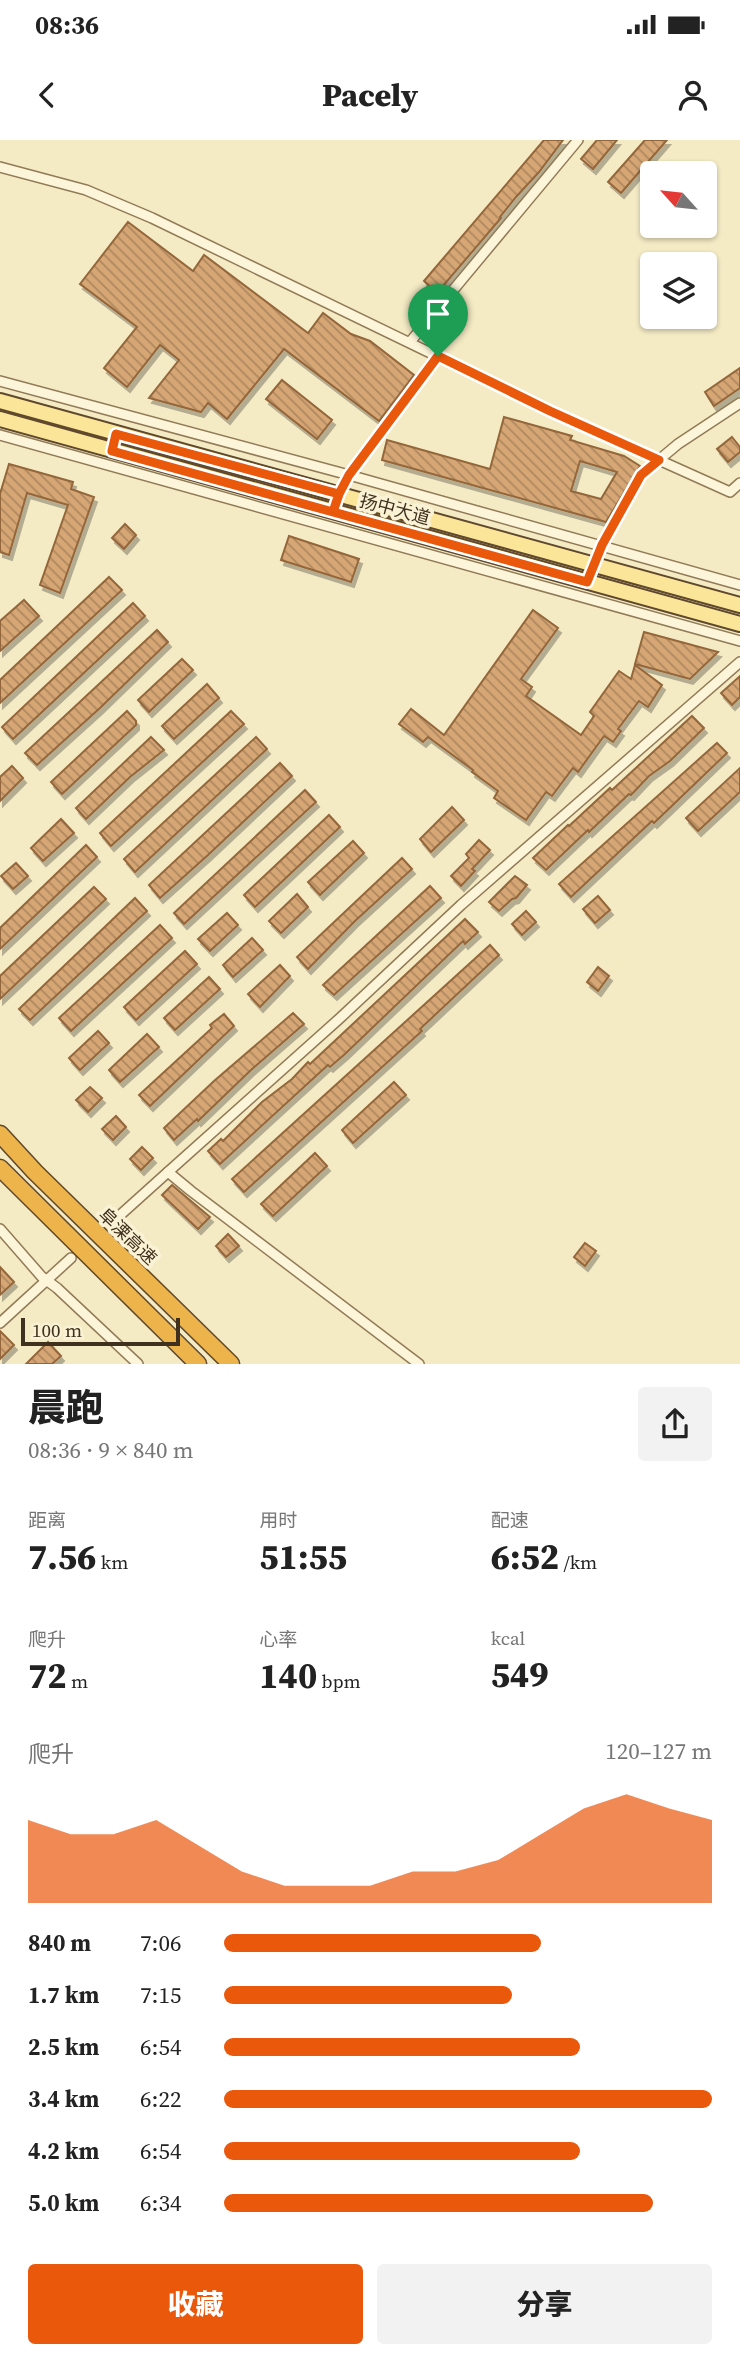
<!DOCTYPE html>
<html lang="zh">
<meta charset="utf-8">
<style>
body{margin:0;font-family:"Source Serif 4","Noto Sans SC",serif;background:#f2f2f2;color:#222;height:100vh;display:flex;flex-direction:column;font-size:26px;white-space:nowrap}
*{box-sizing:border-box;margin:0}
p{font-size:23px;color:#767676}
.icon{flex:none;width:38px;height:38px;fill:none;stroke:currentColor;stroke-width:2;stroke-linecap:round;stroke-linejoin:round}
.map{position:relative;height:1224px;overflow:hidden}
.sheet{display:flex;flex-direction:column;background:#fff;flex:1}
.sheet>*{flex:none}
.needle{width:46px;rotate:297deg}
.tools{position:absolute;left:640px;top:21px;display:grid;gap:14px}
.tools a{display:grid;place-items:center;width:77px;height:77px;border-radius:7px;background:#fff;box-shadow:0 2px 5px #0004;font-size:35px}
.scale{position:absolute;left:21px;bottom:18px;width:159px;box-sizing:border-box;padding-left:7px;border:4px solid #3f311d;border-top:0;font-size:19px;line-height:24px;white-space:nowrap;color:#3f311d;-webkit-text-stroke:5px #faf2d5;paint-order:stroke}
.pin{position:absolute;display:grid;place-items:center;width:60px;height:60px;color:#fff;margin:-72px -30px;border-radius:50% 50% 50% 0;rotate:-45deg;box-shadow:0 0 7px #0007}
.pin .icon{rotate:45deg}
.round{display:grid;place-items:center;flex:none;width:74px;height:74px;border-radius:7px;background:#f2f2f2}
.head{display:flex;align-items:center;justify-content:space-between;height:119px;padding:0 28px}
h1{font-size:38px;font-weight:800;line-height:52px}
.stats{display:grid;grid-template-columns:repeat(3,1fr);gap:10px;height:119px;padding:7px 28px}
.stats div{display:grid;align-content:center}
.stats b{font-size:35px;font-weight:800}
.stats small{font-size:19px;font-weight:400}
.stats p{font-size:19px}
.chart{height:196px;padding:14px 28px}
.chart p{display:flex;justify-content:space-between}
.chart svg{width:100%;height:126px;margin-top:7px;fill:#ea580c;opacity:.7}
.primary-button{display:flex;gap:14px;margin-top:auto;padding:14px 28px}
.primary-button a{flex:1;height:80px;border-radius:7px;background:#ea580c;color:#fff;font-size:28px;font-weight:800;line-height:80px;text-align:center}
.primary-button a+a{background:#f2f2f2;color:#222}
ul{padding:0 28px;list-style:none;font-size:23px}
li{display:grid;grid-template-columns:112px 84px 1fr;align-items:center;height:52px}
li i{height:18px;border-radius:9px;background:#ea580c}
.status{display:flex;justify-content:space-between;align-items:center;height:49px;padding:0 35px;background:#fff;direction:ltr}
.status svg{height:19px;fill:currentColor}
header{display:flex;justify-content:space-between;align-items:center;height:91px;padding:0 28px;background:#fff;font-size:32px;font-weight:800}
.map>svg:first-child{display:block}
</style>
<div class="status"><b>08:36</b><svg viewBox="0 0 49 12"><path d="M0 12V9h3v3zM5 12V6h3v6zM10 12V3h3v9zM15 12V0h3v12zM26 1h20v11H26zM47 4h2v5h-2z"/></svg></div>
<header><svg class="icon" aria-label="back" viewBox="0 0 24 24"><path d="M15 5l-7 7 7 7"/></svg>Pacely<svg class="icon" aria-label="person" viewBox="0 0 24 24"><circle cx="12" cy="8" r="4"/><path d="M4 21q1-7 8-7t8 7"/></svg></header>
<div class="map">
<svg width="740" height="1224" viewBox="0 0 740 1224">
<defs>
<pattern id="building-back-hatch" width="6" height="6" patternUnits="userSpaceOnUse" patternTransform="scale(1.75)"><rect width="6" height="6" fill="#d6a675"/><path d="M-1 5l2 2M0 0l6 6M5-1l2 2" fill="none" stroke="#af885f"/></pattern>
<filter id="shadow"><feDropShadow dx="3" dy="5" stdDeviation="0" flood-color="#0004"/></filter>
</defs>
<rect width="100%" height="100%" fill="#f4eac4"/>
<g fill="url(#building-back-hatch)" stroke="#94663a" stroke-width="2" fill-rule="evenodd" filter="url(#shadow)">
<polygon points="544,0 563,0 539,32 516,57 500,77 501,78 437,153 424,141"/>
<polygon points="597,0 617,0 593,29 581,19"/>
<polygon points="645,0 667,0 621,53 608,42"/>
<polygon points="128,82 193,131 204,115 308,193 323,173 351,194 370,201 414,235 379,281 284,209 227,279 208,263 201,272 149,258 179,220 160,205 127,247 104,228 137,187 80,144"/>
<polygon points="740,228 740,248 714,266 705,252"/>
<polygon points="282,240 332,280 317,299 266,259"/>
<path d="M 504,277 L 572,296 L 570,300 L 624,316 L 640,326 L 606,382 L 382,320 L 387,300 L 490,329 ZM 580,321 L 617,332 L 601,359 L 571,351 Z"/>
<polygon points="732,297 740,307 740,312 728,322 717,309"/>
<polygon points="9,324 73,342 71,349 94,357 60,453 40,445 68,365 27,353 9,415 0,412 0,354"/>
<polygon points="125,384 136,395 124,409 112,398"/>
<polygon points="289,396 359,419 351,442 281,420"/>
<polygon points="109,437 122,450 0,563 0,540"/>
<polygon points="24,460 39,476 0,511 0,481"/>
<polygon points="133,463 145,476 13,599 2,587"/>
<polygon points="533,470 558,488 521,539 532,547 526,556 581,595 594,576 590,572 619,531 631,539 635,525 662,545 648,567 639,561 618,589 621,591 613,602 604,596 578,632 573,628 552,656 546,652 526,680 494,658 498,651 472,632 473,630 428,597 423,602 399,584 411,569 444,595"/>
<polygon points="157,490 168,502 100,568 37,625 25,613"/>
<polygon points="644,492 718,512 690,539 635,524"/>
<polygon points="182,519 193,530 149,572 138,560"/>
<polygon points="740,536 740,557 732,565 721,553"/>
<polygon points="207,544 219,558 174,599 162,586"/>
<polygon points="127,571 136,581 136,585 62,654 51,642"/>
<polygon points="231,571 244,584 111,706 100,693"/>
<polygon points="692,576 704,588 670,621 649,636 631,655 629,654 589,692 588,690 546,730 533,718 568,685 569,686 610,648 612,650"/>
<polygon points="151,597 164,610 130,637 86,679 76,668"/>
<polygon points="256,597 267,609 135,732 124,719"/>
<polygon points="717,603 727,613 654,683 652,681 571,757 559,744"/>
<polygon points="280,623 292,636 208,715 160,758 149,745"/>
<polygon points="12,626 23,638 0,661 0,637"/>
<polygon points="740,628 740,652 698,691 686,678"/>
<polygon points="305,650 316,662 184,784 174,773"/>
<polygon points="452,667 464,680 431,712 420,699"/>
<polygon points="329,675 340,687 255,767 244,755"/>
<polygon points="61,679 74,693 43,721 31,708"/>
<polygon points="479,700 490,710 472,729 475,731 461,746 451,736 469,718 466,714"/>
<polygon points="353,701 364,713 320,755 308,742"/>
<polygon points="86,705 97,717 0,809 0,788"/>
<polygon points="402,718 412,729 355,781 308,829 297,817"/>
<polygon points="16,723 28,736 13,749 1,736"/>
<polygon points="515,736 527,745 516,758 512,759 499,771 489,762"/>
<polygon points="430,746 441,758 334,855 323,845"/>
<polygon points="94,747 106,759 0,859 0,836"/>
<polygon points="297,754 308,767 281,793 269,781"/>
<polygon points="598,756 610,770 595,783 583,769"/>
<polygon points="135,758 147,771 30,880 19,869"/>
<polygon points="526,771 536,782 522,795 512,784"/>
<polygon points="227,773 238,785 210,811 198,799"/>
<polygon points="465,779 478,792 465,804 463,801 345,914 330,927 328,925 220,1024 208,1011 221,999 223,1001 262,962 292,939 308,922 310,924"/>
<polygon points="160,785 172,798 71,891 59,878"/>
<polygon points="252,798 263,810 233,837 223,825"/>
<polygon points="490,805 499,815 420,889 422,891 244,1052 232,1039"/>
<polygon points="185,811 197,824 136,880 124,867"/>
<polygon points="280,825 290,836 260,867 248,854"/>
<polygon points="598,827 609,836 598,851 587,842"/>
<polygon points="209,837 220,849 175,890 164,878"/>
<polygon points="293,873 304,884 251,930 198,981 197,979 174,1000 164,988 214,941"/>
<polygon points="224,874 234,886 150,966 139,955 212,888 210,885"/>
<polygon points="98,891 109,903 80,930 69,918"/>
<polygon points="147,894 159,907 120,942 109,930"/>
<polygon points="394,942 406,955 353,1003 342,990"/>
<polygon points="90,947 102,958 88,972 76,960"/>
<polygon points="116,976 126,987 113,1000 102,989"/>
<polygon points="142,1007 153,1018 141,1030 130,1019"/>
<polygon points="315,1013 327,1026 273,1076 261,1064"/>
<polygon points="172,1045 210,1077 198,1089 162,1055"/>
<polygon points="228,1094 239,1106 226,1117 216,1106"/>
<polygon points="585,1103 596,1111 585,1126 574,1117"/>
<polygon points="0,1127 14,1142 0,1155"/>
<polygon points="0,1191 14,1205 0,1219"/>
<polygon points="48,1202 61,1216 52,1224 26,1224"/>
</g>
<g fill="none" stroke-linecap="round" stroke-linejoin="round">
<g stroke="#917b57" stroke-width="12">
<g id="minor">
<polyline points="0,27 86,50 152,78 550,271 730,352 740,343"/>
<polyline points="410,202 578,0"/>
<polyline points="0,241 349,335 740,445"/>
<polyline points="0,295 740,501"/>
<polyline points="339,354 349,335 437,216"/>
<polyline points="594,424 602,405 641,335 678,304 740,263"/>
<polyline points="168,1032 339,879 461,765 740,522"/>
<polyline points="109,1081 118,1077 168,1032 191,1051 419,1224"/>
<polyline points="0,1089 42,1137 57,1148 138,1224"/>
<polyline points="0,1183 71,1118"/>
</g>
</g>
<g stroke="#5f482c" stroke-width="18">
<g id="primary">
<polyline points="0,261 740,465"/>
<polyline points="0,279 740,484"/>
</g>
</g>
<g stroke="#5f482c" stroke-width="19">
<g id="motorway">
<polyline points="0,994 35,1032 231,1224"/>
<polyline points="0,1028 198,1224"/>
</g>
</g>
<use href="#minor" stroke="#fdf5d9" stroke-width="9"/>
<use href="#primary" stroke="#fbe598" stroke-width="14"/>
<use href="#motorway" stroke="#ecb44b" stroke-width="16"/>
</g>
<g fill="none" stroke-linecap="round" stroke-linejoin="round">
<g stroke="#fff" stroke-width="14">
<polyline id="route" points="438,216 349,335 339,354 333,372 112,311 116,294 339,354 333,372 587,442 602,405 641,335 659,320 550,271 438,216"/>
</g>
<use href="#route" stroke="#ea580c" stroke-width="9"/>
</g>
<g text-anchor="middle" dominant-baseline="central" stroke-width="7" stroke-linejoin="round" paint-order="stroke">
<g font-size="18" fill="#3f311d" stroke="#faf2d5">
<text transform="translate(395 369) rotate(15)">扬中大道</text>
<text transform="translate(128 1096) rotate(44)">阜溧高速</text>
</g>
</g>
</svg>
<div class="tools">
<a><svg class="needle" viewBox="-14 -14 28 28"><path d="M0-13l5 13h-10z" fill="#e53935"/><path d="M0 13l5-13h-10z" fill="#767676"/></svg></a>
<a><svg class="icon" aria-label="layers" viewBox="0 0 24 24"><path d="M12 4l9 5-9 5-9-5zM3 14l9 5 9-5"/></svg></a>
</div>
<div class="scale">100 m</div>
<div class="pin" style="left:438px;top:216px;background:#1e9e55"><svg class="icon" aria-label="arrive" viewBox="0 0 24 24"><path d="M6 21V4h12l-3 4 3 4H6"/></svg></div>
</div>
<section class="sheet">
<div class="head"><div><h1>晨跑</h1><p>08:36 · 9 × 840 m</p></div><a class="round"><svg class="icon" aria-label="share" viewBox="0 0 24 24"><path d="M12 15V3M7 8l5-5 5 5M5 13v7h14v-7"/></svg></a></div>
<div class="stats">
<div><p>距离</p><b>7.56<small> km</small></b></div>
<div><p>用时</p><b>51:55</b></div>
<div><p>配速</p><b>6:52<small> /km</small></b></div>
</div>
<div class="stats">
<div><p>爬升</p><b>72<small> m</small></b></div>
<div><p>心率</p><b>140<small> bpm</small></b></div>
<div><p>kcal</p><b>549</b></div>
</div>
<div class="chart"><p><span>爬升</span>120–127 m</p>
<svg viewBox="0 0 160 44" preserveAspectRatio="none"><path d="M0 44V15L10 20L20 20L30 15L40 24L50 33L60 38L70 38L80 38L90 33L100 33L110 29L120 20L130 11L140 6L150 11L160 15V44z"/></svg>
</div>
<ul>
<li><b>840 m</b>7:06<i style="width:65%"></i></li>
<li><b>1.7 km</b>7:15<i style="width:59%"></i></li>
<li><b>2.5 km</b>6:54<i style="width:73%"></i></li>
<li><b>3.4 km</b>6:22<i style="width:100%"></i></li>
<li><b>4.2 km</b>6:54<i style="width:73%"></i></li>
<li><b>5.0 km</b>6:34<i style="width:88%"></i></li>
</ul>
<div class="primary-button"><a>收藏</a><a>分享</a></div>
</section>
